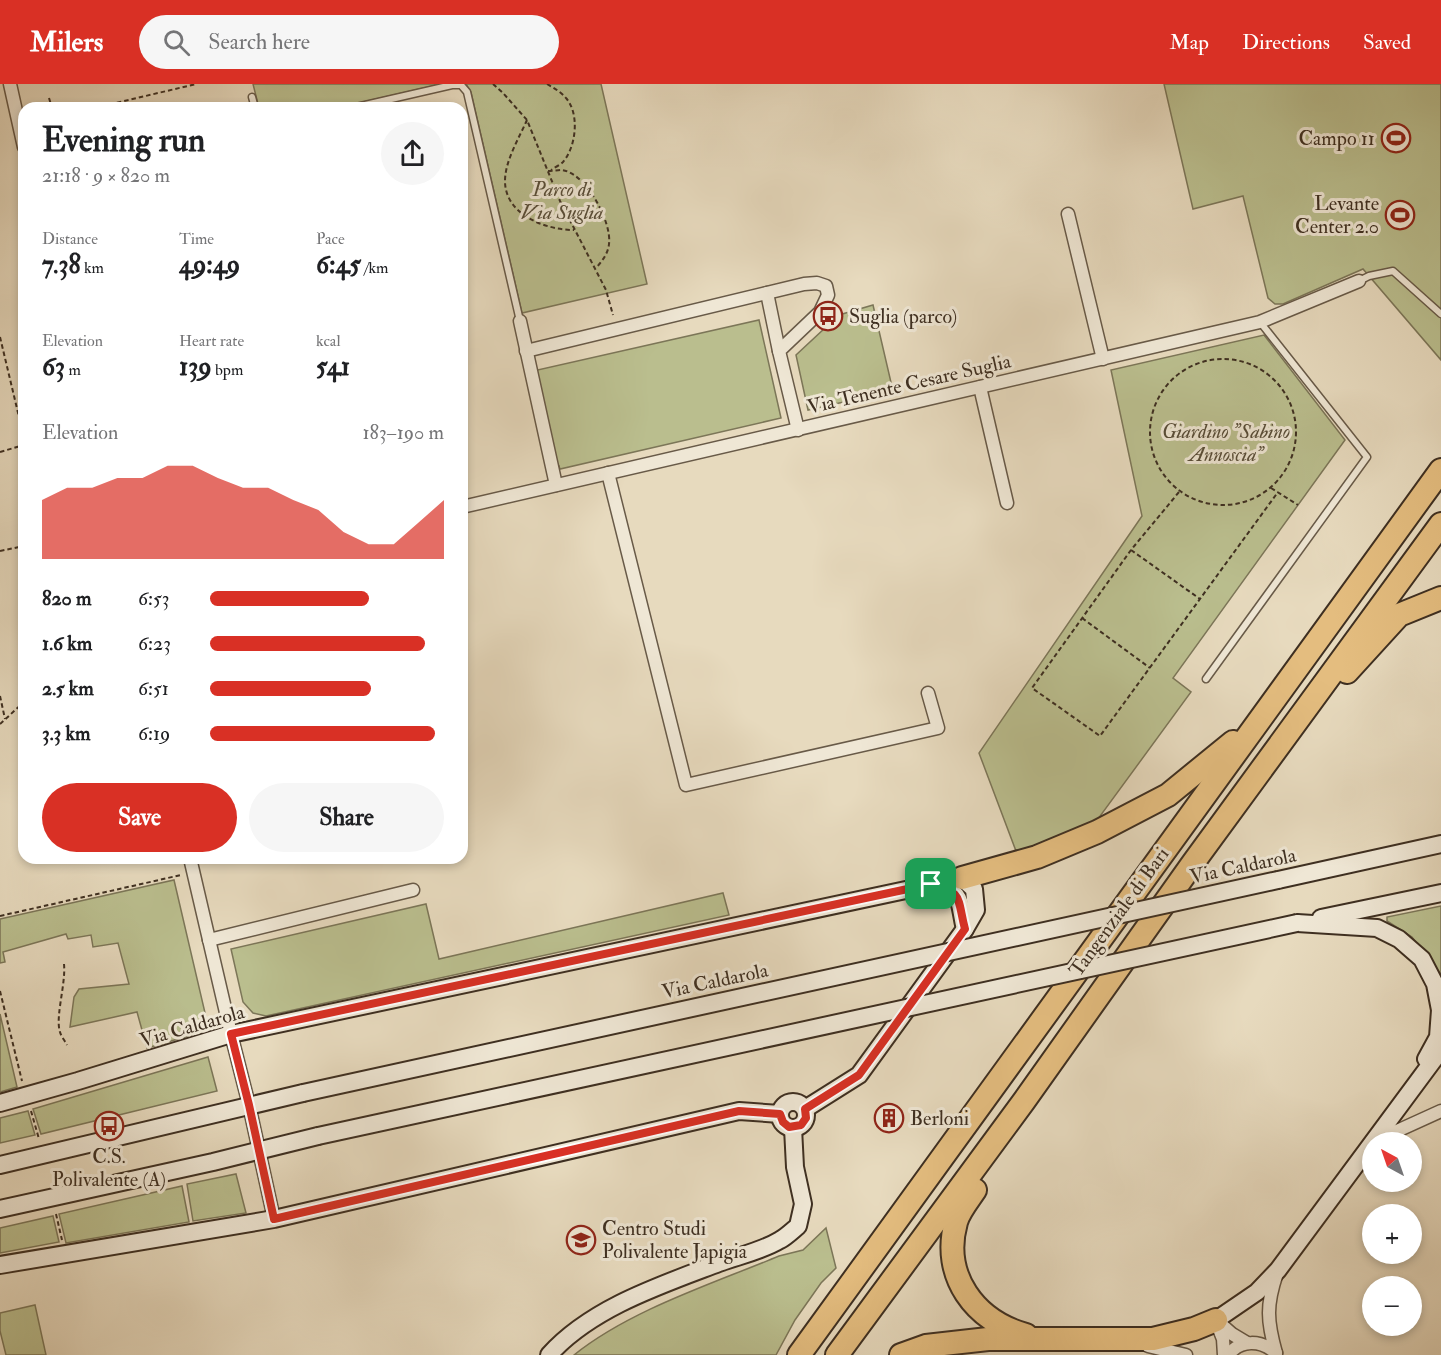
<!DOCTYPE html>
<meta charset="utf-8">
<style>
body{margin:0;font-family:"IM FELL Double Pica",serif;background:#f6f6f6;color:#202124;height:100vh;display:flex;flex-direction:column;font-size:22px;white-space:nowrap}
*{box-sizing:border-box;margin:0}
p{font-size:20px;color:#757577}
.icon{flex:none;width:33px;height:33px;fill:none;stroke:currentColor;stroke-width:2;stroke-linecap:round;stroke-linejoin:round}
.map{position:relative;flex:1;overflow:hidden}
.drawer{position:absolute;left:18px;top:18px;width:450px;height:762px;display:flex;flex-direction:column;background:#fff;border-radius:18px;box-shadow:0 3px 9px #0003}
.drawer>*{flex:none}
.needle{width:39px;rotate:320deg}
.controls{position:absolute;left:1362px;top:1048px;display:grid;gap:12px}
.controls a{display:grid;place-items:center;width:60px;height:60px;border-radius:50%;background:#fff;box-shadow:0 3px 9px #0003;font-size:30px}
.pin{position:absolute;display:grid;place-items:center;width:51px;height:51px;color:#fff;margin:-26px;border-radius:12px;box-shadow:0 3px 9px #0006}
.round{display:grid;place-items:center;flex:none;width:63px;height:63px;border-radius:32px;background:#f6f6f6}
.summary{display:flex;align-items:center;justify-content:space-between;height:102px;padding:0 24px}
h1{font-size:33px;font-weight:700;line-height:45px}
.metrics{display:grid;grid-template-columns:repeat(3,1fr);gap:9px;height:102px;padding:6px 24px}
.metrics div{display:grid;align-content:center}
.metrics b{font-size:26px;font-weight:700}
.metrics small{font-size:16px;font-weight:400}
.metrics p{font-size:16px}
.chart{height:168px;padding:12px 24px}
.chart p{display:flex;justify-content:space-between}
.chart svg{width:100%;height:108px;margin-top:6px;fill:#d93025;opacity:.7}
.cta{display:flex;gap:12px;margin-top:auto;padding:12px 24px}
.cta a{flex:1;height:69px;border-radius:36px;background:#d93025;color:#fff;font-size:24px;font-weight:700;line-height:69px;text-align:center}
.cta a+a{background:#f6f6f6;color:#202124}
ul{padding:0 24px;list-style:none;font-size:20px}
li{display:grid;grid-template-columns:96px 72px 1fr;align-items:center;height:45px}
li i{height:15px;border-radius:8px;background:#d93025}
header{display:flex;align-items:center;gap:36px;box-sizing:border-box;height:84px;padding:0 30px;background:#d93025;color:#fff}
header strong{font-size:28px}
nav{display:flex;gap:33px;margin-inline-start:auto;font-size:21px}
.search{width:420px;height:54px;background:#f6f6f6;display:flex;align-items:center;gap:15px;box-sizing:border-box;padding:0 21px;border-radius:33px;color:#757577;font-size:22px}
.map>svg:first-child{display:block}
</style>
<header>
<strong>Milers</strong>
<div class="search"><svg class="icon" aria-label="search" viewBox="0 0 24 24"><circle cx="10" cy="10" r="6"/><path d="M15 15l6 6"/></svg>Search here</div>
<nav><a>Map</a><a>Directions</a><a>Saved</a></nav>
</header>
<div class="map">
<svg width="1441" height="1271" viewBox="0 0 1441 1271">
<rect width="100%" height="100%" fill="#e7dabe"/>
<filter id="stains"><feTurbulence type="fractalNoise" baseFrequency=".00333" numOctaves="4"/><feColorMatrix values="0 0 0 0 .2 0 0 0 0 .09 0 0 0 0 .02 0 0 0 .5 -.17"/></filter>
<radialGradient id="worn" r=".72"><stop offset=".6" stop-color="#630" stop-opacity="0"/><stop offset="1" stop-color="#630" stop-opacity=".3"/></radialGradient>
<g fill="#babe8e" stroke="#7c7658" stroke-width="1.5">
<polygon points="253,0 441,0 337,24 259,24"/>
<polygon points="466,0 601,0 647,200 522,229 471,8"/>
<polygon points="1164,0 1441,0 1441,276 1363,185 1283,220 1275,220 1268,214 1243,112 1193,125"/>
<polygon points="873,221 893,307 808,326 796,271 839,231"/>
<polygon points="759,236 781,334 560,385 559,382 555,383 533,287"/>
<polygon points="1264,251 1345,356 1173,594 1191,608 1098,735 1046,759 1016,767 979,669 1142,432 1111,286"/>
<polygon points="174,796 209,946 147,964 137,928 70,943 74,913 79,905 129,900 118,859 93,863 91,851 68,855 66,850 3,868 5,878 0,879 0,835"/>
<polygon points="723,809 729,831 266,932 253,929 243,918 231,865 426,820 439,875"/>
<polygon points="1441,822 1441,891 1412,853 1387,837 1387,833"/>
<polygon points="0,930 17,1003 0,1008"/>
<polygon points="208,973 217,1007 41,1050 33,1025"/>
<polygon points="28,1027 35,1051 0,1059 0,1034"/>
<polygon points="236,1090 246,1129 193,1137 187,1100"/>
<polygon points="182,1102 189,1138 66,1159 59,1130"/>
<polygon points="53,1132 59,1158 0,1169 0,1144"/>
<path d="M 826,1144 L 836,1184 L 821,1199 L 795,1236 L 776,1271 L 574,1271 C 630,1226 712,1200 779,1172 L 803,1166 Z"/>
<polygon points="35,1221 46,1271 6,1271 0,1247 0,1229"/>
</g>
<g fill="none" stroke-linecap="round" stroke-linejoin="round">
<g stroke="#685a48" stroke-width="9">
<g id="lane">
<polyline points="252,13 255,24"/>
<polyline points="352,24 452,1 461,1 467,8 520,237"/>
<polyline points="1359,197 1369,192 1393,187 1441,230"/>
<polyline points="1206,595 1367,373 1260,238"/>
</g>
</g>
<g stroke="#685a48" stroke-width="15">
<g id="street">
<polyline points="10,0 24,63"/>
<polyline points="1068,130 1103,275"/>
<polyline points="767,209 779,267"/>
<polyline points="520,237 556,401"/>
<polyline points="526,267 804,200 817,199 826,202 828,211 820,228 779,267 798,346"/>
<polyline points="980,303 1007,419"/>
<polyline points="608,389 686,701 938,644 928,609"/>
<polyline points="462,423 1260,238 1359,197"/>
<polyline points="190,774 231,950 249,1021 274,1135"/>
<polyline points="209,856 413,806"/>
<polyline points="1375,1057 1441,1027"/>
<polyline points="1216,1236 1232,1250 1247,1259"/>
<polyline points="1216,1237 1223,1255 1224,1271"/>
<polyline points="1148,1262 1186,1271"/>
<path d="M 1276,1269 C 1267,1237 1266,1221 1277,1189"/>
<path d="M 1228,1271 C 1241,1255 1261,1256 1276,1269"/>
</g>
</g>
<g stroke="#3e2f21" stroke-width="20">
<g id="secondary">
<polyline points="1278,796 1441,760"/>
<path d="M 934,801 C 965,808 958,818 965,845"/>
<polyline points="1321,834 1441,809"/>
<polyline points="1297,839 1377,844 1399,855 1422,875 1435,900 1440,926 1438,953 1426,975"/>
<circle cx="793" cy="1031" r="13"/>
<polyline points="0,1019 78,997 231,950 962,794 974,805 976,826 965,845 859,991 805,1025"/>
<polyline points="0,1081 303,1009"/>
<polyline points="0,1125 213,1078 318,1052"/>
<polyline points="0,1181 274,1135 739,1027 780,1030"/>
<polyline points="1216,1236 1257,1208 1278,1186 1441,966"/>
<path d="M 549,1271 C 591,1224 661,1201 719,1179 C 738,1172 762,1167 780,1156 C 786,1153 792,1147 798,1142 L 803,1120 L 795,1083 L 793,1044"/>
</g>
</g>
<g stroke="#3e2f21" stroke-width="26">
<g id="highway">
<polyline points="1347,588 1399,531 1441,514"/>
<polyline points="962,794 1037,773 1097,748 1168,711 1233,658"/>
<path d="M 975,1106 C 969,1115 959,1127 956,1138 C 941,1192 975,1237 1026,1251"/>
<polyline points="799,1271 1441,386"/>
<polyline points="837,1271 1024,1017 1193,779 1441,440"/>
<polyline points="901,1271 926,1262 988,1255 1153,1255 1194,1245 1216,1236"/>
</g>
</g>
<g stroke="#3e2f21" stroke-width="2" stroke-dasharray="4.5 3" stroke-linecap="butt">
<polyline points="493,0 503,9 527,36 560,117 606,206 613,231"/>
<path d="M 547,0 C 554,4 561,8 566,14 C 580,30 576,63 563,78 C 560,81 554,84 551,86"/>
<polyline points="49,14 52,24"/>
<polyline points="95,24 196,0"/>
<path d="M 527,36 C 519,54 505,77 505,97 C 505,131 546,146 574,146"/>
<path d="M 548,87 C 553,87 558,86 562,86 C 586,89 612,138 609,160 C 608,170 602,177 596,184"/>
<polyline points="0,253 24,354"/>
<circle cx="1223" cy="348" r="73"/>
<polyline points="0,368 24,361"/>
<polyline points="1271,404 1298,421"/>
<polyline points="1179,408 1131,466 1032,604 1100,652 1278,408"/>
<polyline points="1131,466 1200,515"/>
<polyline points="0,467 24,462"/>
<polyline points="1082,534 1150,584"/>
<polyline points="0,612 5,635"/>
<polyline points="0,640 24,618"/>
<polyline points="0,832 181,791"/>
<path d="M 64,880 C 66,900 55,933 60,948 C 61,952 65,957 67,961"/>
<polyline points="0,907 22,997"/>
<polyline points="31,1027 39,1055"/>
<polyline points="56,1130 62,1156"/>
</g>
<use href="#lane" stroke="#efe7d5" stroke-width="6"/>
<use href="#street" stroke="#efe7d5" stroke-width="12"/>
<use href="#secondary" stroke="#efe7d5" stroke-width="16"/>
<use href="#highway" stroke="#e4bd7f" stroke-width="22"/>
<g stroke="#3e2f21" stroke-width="20" stroke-linecap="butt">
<g id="secondary-bridge">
<polyline points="303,1009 1278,796"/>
<polyline points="318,1052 1297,839"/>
</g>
</g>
<use href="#secondary-bridge" stroke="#efe7d5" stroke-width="16"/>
</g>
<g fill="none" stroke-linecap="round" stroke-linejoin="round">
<g stroke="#fff" stroke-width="12">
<path id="route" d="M 931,800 C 964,808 957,815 965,845 L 859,991 L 805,1025 L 806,1034 L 801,1041 L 789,1043 L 783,1038 L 780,1030 L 739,1027 L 274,1135 L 249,1021 L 231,950 Z"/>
</g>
<use href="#route" stroke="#d93025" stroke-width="8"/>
</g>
<defs>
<g id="stadium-ring" transform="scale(1.5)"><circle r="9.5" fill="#efe7d5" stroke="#8f2418" stroke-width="1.5"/><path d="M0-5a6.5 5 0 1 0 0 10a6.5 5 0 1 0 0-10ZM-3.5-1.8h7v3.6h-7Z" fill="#8f2418"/></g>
<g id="bus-ring" transform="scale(1.5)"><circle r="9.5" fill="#efe7d5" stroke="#8f2418" stroke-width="1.5"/><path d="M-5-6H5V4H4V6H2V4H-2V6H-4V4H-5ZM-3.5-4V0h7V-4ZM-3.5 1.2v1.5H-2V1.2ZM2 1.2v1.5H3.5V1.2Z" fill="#8f2418"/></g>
<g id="building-ring" transform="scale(1.5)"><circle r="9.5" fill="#efe7d5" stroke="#8f2418" stroke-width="1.5"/><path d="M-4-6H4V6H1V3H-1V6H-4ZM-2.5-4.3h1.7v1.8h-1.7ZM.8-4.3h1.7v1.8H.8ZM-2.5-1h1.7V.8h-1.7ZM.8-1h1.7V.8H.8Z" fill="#8f2418"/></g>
<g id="school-ring" transform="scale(1.5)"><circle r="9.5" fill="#efe7d5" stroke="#8f2418" stroke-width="1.5"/><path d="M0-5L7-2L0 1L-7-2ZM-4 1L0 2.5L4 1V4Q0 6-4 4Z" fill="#8f2418"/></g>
</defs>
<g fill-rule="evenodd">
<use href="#stadium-ring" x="1396" y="54"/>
<use href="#stadium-ring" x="1400" y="131"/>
<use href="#bus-ring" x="828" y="232"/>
<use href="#building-ring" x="889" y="1034"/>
<use href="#bus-ring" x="109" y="1042"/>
<use href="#school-ring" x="581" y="1156"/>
</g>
<g text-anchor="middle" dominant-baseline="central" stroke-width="6" stroke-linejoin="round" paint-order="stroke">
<g font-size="20" fill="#3e2f21" stroke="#efe7d5" text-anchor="start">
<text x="1375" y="54" text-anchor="end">Campo 11</text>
<text x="1379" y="119" text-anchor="end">Levante<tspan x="1379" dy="23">Center 2.0</tspan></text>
<text x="849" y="232">Suglia (parco)</text>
<text x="910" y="1034">Berloni</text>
<text x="109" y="1072" text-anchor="middle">C.S.<tspan x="109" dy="23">Polivalente (A)</tspan></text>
<text x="602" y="1144">Centro Studi<tspan x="602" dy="23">Polivalente Japigia</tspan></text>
</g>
<g font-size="20" font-style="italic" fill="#574c37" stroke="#efe7d5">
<text x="562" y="105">Parco di<tspan x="562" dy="23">Via Suglia</tspan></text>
<text x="1226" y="347">Giardino "Sabino<tspan x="1226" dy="23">Annoscia"</tspan></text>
</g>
<g font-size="20" fill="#3e2f21" stroke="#efe7d5">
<text transform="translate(909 300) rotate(-13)">Via Tenente Cesare Suglia</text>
<text transform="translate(1243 782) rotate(-12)">Via Caldarola</text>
<text transform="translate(1119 828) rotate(-54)">Tangenziale di Bari</text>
<text transform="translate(715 897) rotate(-12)">Via Caldarola</text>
<text transform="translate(192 942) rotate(-16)">Via Caldarola</text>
</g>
</g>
<rect width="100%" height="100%" filter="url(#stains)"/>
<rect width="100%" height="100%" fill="url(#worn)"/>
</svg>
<div class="controls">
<a><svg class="needle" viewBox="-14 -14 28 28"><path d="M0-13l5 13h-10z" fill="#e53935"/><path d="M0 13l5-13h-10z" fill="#757577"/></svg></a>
<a>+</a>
<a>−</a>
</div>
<div class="pin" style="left:931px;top:800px;background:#1e9e55"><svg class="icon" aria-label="arrive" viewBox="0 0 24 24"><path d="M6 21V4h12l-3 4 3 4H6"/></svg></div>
<section class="drawer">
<div class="summary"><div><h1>Evening run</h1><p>21:18 · 9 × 820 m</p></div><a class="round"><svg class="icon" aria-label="share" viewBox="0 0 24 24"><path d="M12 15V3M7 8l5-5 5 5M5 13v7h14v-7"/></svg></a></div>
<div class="metrics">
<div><p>Distance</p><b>7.38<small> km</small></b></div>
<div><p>Time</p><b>49:49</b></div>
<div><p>Pace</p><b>6:45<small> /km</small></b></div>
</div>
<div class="metrics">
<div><p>Elevation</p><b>63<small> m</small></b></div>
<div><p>Heart rate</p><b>139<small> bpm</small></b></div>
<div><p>kcal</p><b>541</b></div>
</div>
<div class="chart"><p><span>Elevation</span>183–190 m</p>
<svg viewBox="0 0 160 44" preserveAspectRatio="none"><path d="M0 44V20L10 15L20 15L30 11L40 11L50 6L60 6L70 11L80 15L90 15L100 20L110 24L120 33L130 38L140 38L150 29L160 20V44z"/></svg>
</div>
<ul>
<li><b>820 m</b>6:53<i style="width:68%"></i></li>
<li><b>1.6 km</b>6:23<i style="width:92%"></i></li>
<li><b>2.5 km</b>6:51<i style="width:69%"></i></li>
<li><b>3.3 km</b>6:19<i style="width:96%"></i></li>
</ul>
<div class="cta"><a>Save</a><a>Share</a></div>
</section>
</div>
